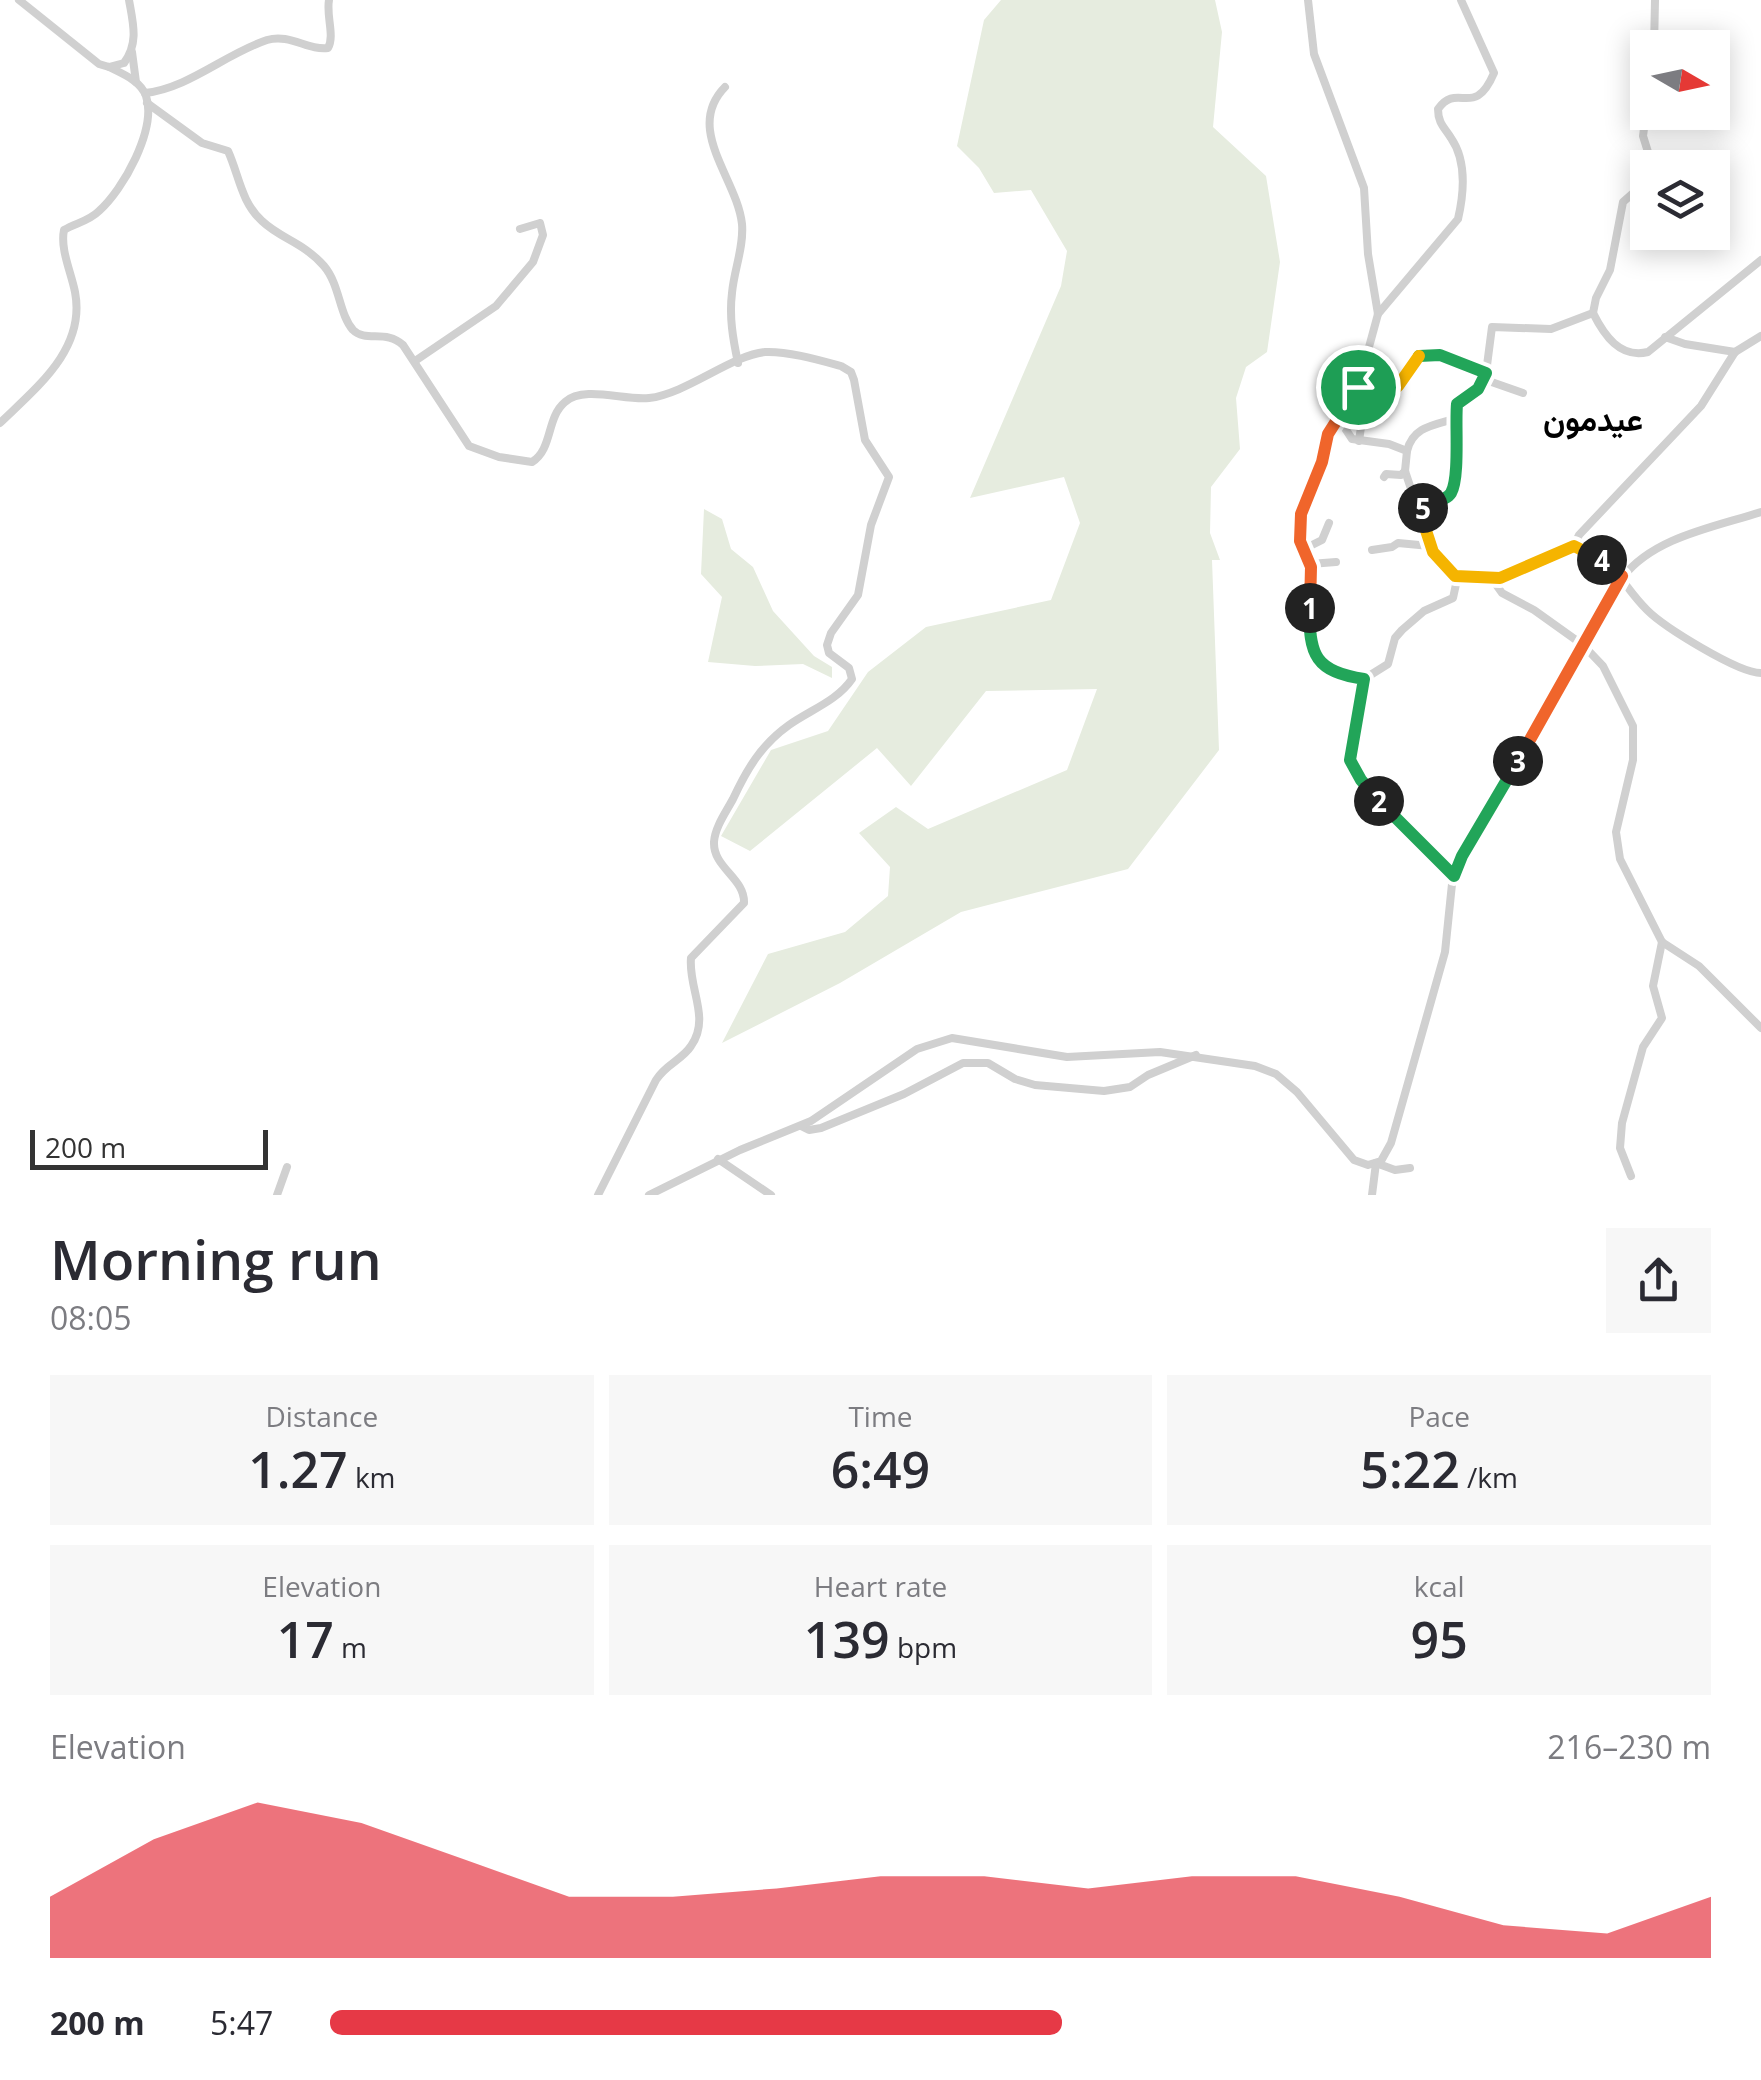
<!DOCTYPE html>
<meta charset="utf-8">
<style>
body{margin:0;font-family:"Open Sans",Vazirmatn,sans-serif;background:#f7f7f7;color:#2b2b33;height:100vh;display:flex;flex-direction:column;font-size:38px;white-space:nowrap}
*{box-sizing:border-box;margin:0}
p{font-size:32px;color:#7c7c81}
.icon{flex:none;width:55px;height:55px;fill:none;stroke:currentColor;stroke-width:2;stroke-linecap:round;stroke-linejoin:round}
.map{position:relative;height:1195px;overflow:hidden}
.panel{display:flex;flex-direction:column;background:#fff;flex:1}
.panel>*{flex:none}
.needle{width:65px;rotate:99deg}
.buttons{position:absolute;left:1630px;top:30px;display:grid;gap:20px}
.buttons a{display:grid;place-items:center;width:100px;height:100px;border-radius:0px;background:#fff;box-shadow:0 5px 25px #0003;font-size:50px}
.scale{position:absolute;left:30px;bottom:25px;width:238px;box-sizing:border-box;padding-left:10px;border:5px solid #333;border-top:0;font-size:28px;line-height:35px;white-space:nowrap;color:#333;-webkit-text-stroke:8px #fff;paint-order:stroke}
.pin{position:absolute;display:grid;place-items:center;width:85px;height:85px;color:#fff;margin:-42px;border:5px solid #fff;border-radius:50%;box-shadow:0 2px 10px #0007}
.km{position:absolute;width:50px;height:50px;margin:-25px;border-radius:50%;background:#222;color:#fff;font-size:28px;line-height:50px;text-align:center}
.round{display:grid;place-items:center;flex:none;width:105px;height:105px;border-radius:0px;background:#f7f7f7}
.head{display:flex;align-items:center;justify-content:space-between;height:170px;padding:0 50px}
h1{font-size:55px;font-weight:600;line-height:75px}
.stats{display:grid;grid-template-columns:repeat(3,1fr);gap:15px;height:170px;padding:10px 50px}
.stats div{display:grid;align-content:center;border-radius:0px;background:#f7f7f7;text-align:center}
.stats b{font-size:50px;font-weight:600}
.stats small{font-size:28px;font-weight:400}
.stats p{font-size:28px}
.chart{height:280px;padding:20px 50px}
.chart p{display:flex;justify-content:space-between}
.chart svg{width:100%;height:180px;margin-top:10px;fill:#e63946;opacity:.7}
ul{padding:0 50px;list-style:none;font-size:32px}
li{display:grid;grid-template-columns:160px 120px 1fr;align-items:center;height:75px}
li i{height:25px;border-radius:12px;background:#e63946}
.map>svg:first-child{display:block}
</style>
<div class="map">
<svg width="1761" height="1195" viewBox="0 0 1761 1195">
<rect width="100%" height="100%" fill="#fff"/>
<g fill="#e6ecdf">
<polygon points="1001,0 1215,0 1222,32 1213,127 1266,176 1280,262 1267,352 1246,367 1236,398 1240,449 1211,487 1210,533 1220,560 1212,560 1219,750 1128,869 961,912 840,983 722,1043 768,954 845,932 888,896 890,867 859,833 896,807 928,829 1067,770 1097,689 986,691 911,786 877,748 750,851 721,836 771,750 828,731 868,672 926,627 1051,600 1080,523 1064,477 970,498 1061,286 1067,251 1031,190 994,193 979,168 957,146 984,20"/>
<polygon points="704,509 722,519 731,549 753,567 773,611 814,656 832,667 832,678 803,664 755,666 708,662 722,597 701,574"/>
</g>
<g fill="none" stroke-linecap="round" stroke-linejoin="round">
<g stroke="#d0d0d0" stroke-width="8">
<path d="M 19,0 L 99,64 L 109,67 L 124,63 C 139,43 133,23 129,0"/>
<polyline points="1308,0 1314,54 1364,188 1368,254 1378,314 1357,391 1328,434 1322,461 1303,506 1299,530 1311,567 1309,625 1314,653 1321,665 1335,673 1364,679"/>
<polyline points="1654,48 1655,0"/>
<polyline points="132,52 136,82"/>
<path d="M 725,87 C 684,129 737,178 742,224 C 744,247 734,270 732,293 C 729,317 733,339 738,363"/>
<path d="M 145,93 C 189,88 225,54 267,40 C 290,33 308,51 328,48 C 335,36 326,16 329,0"/>
<polyline points="1648,99 1643,136 1653,168"/>
<path d="M 147,103 L 202,143 L 228,151 C 239,175 241,202 262,221 C 281,239 303,242 324,266 C 340,285 339,314 353,330 C 366,343 386,329 403,345 L 469,446 L 499,457 L 532,462 C 553,449 546,418 565,402 C 584,385 625,401 649,398 C 686,394 732,355 765,352 C 788,351 819,360 841,366 L 851,372 L 854,380 L 865,440 L 889,477 L 871,525 L 858,595 L 831,633 L 827,645 L 829,653 L 849,668 L 852,679 C 837,701 810,710 789,725 C 761,745 747,769 733,799 C 726,812 715,827 714,842 C 713,868 745,878 744,903 L 691,958 C 688,988 711,1018 691,1046 C 682,1060 666,1064 656,1080 L 598,1195"/>
<polyline points="1593,313 1596,298 1610,270 1623,202 1648,180"/>
<path d="M 1378,314 L 1458,219 C 1464,193 1467,161 1451,138 C 1444,127 1438,123 1438,109 C 1458,81 1474,120 1494,73 L 1461,0"/>
<polyline points="1665,337 1685,344 1735,352"/>
<polyline points="415,361 496,306 533,262 543,235 540,223 520,229"/>
<polyline points="1483,379 1523,393"/>
<polyline points="1358,387 1377,376 1398,386 1411,372 1418,356 1424,353 1465,363 1486,373"/>
<polyline points="1339,419 1352,439 1389,444 1407,451 1405,471 1430,546 1443,566 1458,575"/>
<path d="M 0,423 C 37,387 86,349 75,292 C 71,272 60,249 64,230 C 76,223 89,221 99,211 C 123,190 157,129 146,96 C 141,81 123,74 109,67"/>
<polyline points="1359,441 1361,427 1371,409"/>
<path d="M 1407,451 C 1413,426 1435,425 1457,418"/>
<polyline points="1384,477 1386,474 1401,475 1405,471"/>
<path d="M 1420,512 C 1429,503 1441,503 1449,495 C 1461,483 1455,422 1457,404 L 1478,389 L 1486,373 L 1492,327 L 1551,329 L 1593,313 C 1604,335 1620,359 1648,352 L 1761,260"/>
<polyline points="1574,546 1579,535 1701,406 1735,352 1761,336"/>
<polyline points="1304,549 1322,540 1329,523"/>
<polyline points="1372,550 1392,547 1398,543 1430,546"/>
<polyline points="1310,564 1336,562"/>
<polyline points="1492,579 1502,593 1534,610 1583,645 1603,666 1633,726 1633,760 1616,832 1620,859 1662,942 1699,966 1761,1028"/>
<path d="M 1454,876 L 1368,788 L 1350,759 L 1364,679 L 1388,664 L 1395,638 L 1402,630 L 1424,611 L 1453,598 L 1458,575 L 1500,578 L 1555,552 L 1579,547 C 1620,565 1620,583 1647,610 C 1664,627 1738,673 1761,673"/>
<polyline points="801,1126 809,1130 821,1128 904,1094 963,1063 988,1063 1015,1079 1035,1085 1104,1091 1130,1087 1148,1075 1196,1055"/>
<polyline points="718,1159 771,1195"/>
<polyline points="1631,1176 1620,1148 1622,1123 1643,1047 1662,1018 1653,986 1662,942"/>
<polyline points="277,1195 287,1167"/>
<path d="M 649,1195 L 740,1150 L 811,1121 L 917,1049 L 952,1038 L 1067,1057 L 1160,1052 L 1255,1066 L 1276,1074 L 1297,1092 L 1354,1160 L 1368,1165 L 1381,1161 L 1391,1143 L 1445,952 L 1452,884 L 1458,862 L 1623,577 C 1654,537 1715,527 1761,512"/>
<polyline points="1372,1195 1376,1163 1395,1170 1410,1168"/>
</g>
</g>
<g fill="none" stroke-linecap="round" stroke-linejoin="round">
<g stroke="#fff" stroke-width="20">
<polyline id="split-1" points="1310,608 1311,567 1300,541 1301,514 1322,462 1328,434 1358,387"/>
</g>
<g stroke="#fff" stroke-width="20">
<path id="split-2" d="M 1310,608 C 1308,655 1316,672 1364,679 L 1350,760 L 1361,780 L 1379,801"/>
</g>
<g stroke="#fff" stroke-width="20">
<polyline id="split-3" points="1379,801 1454,876 1462,856 1518,761"/>
</g>
<g stroke="#fff" stroke-width="20">
<polyline id="split-4" points="1518,761 1622,576 1602,560"/>
</g>
<g stroke="#fff" stroke-width="20">
<polyline id="split-5" points="1423,508 1420,512 1433,552 1455,576 1500,578 1574,546 1602,560"/>
</g>
<g stroke="#fff" stroke-width="20">
<path id="split-6" d="M 1419,356 L 1440,355 L 1486,373 L 1478,389 L 1457,404 C 1455,423 1460,477 1451,493 C 1446,501 1431,502 1423,508"/>
</g>
<g stroke="#fff" stroke-width="20">
<polyline id="split-7" points="1358,387 1376,376 1398,386 1419,356"/>
</g>
<use href="#split-1" stroke="#f0652b" stroke-width="12"/>
<use href="#split-2" stroke="#22a559" stroke-width="12"/>
<use href="#split-3" stroke="#22a559" stroke-width="12"/>
<use href="#split-4" stroke="#f0652b" stroke-width="12"/>
<use href="#split-5" stroke="#f5b400" stroke-width="12"/>
<use href="#split-6" stroke="#22a559" stroke-width="12"/>
<use href="#split-7" stroke="#f5b400" stroke-width="12"/>
</g>
<g text-anchor="middle" dominant-baseline="central" stroke-width="10" stroke-linejoin="round" paint-order="stroke">
<g font-size="32" font-weight="bold" fill="#000" stroke="#fff">
<text x="1593" y="418">عيدمون</text>
</g>
</g>
</svg>
<div class="buttons">
<a><svg class="needle" viewBox="-14 -14 28 28"><path d="M0-13l5 13h-10z" fill="#e53935"/><path d="M0 13l5-13h-10z" fill="#7c7c81"/></svg></a>
<a><svg class="icon" aria-label="layers" viewBox="0 0 24 24"><path d="M12 4l9 5-9 5-9-5zM3 14l9 5 9-5"/></svg></a>
</div>
<div class="scale">200 m</div>
<div class="pin" style="left:1358px;top:387px;background:#1e9e55"><svg class="icon" aria-label="arrive" viewBox="0 0 24 24"><path d="M6 21V4h12l-3 4 3 4H6"/></svg></div>
<b class="km" style="left:1310px;top:608px">1</b>
<b class="km" style="left:1379px;top:801px">2</b>
<b class="km" style="left:1518px;top:761px">3</b>
<b class="km" style="left:1602px;top:560px">4</b>
<b class="km" style="left:1423px;top:508px">5</b>
</div>
<section class="panel">
<div class="head"><div><h1>Morning run</h1><p>08:05</p></div><a class="round"><svg class="icon" aria-label="share" viewBox="0 0 24 24"><path d="M12 15V3M7 8l5-5 5 5M5 13v7h14v-7"/></svg></a></div>
<div class="stats">
<div><p>Distance</p><b>1.27<small> km</small></b></div>
<div><p>Time</p><b>6:49</b></div>
<div><p>Pace</p><b>5:22<small> /km</small></b></div>
</div>
<div class="stats">
<div><p>Elevation</p><b>17<small> m</small></b></div>
<div><p>Heart rate</p><b>139<small> bpm</small></b></div>
<div><p>kcal</p><b>95</b></div>
</div>
<div class="chart"><p><span>Elevation</span>216–230 m</p>
<svg viewBox="0 0 160 44" preserveAspectRatio="none"><path d="M0 44V29L10 15L20 6L30 11L40 20L50 29L60 29L70 27L80 24L90 24L100 27L110 24L120 24L130 29L140 36L150 38L160 29V44z"/></svg>
</div>
<ul>
<li><b>200 m</b>5:47<i style="width:53%"></i></li>
</ul>
</section>
